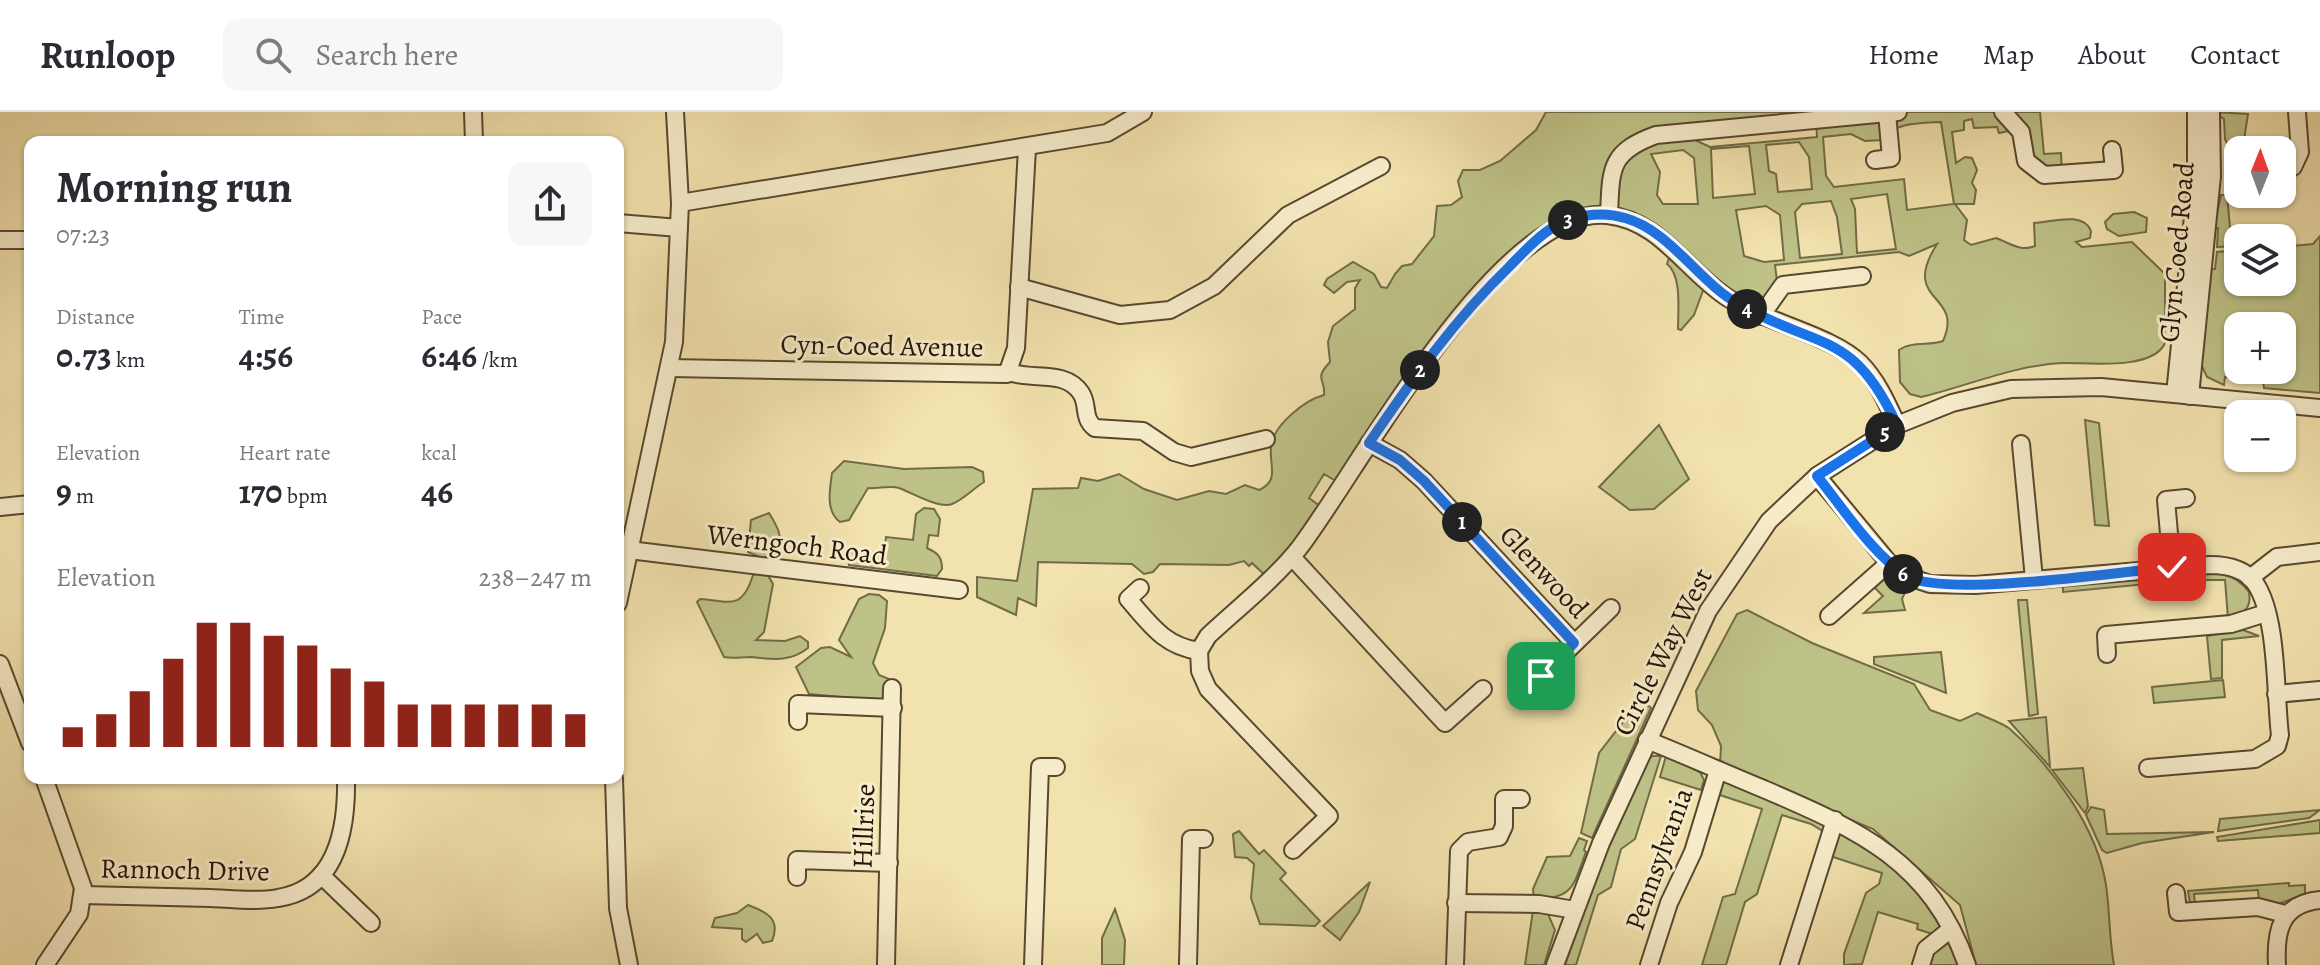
<!DOCTYPE html>
<meta charset="utf-8">
<style>
body{margin:0;font-family:Alegreya,serif;background:#f7f7f7;color:#2b2b33;height:100vh;display:flex;flex-direction:column;font-size:30px;white-space:nowrap}
*{box-sizing:border-box;margin:0}
p{font-size:26px;color:#7c7c81}
.icon{flex:none;width:44px;height:44px;fill:none;stroke:currentColor;stroke-width:2;stroke-linecap:round;stroke-linejoin:round}
.map{position:relative;flex:1;overflow:hidden}
.drawer{position:absolute;left:24px;top:24px;width:600px;height:648px;display:flex;flex-direction:column;background:#fff;border-radius:16px;box-shadow:0 2px 6px #0004}
.drawer>*{flex:none}
.needle{width:52px;rotate:1deg}
.buttons{position:absolute;left:2224px;top:24px;display:grid;gap:16px}
.buttons a{display:grid;place-items:center;width:72px;height:72px;border-radius:16px;background:#fff;box-shadow:0 2px 6px #0004;font-size:40px}
.pin{position:absolute;display:grid;place-items:center;width:68px;height:68px;color:#fff;margin:-34px;border-radius:16px;box-shadow:0 4px 12px #0006}
.km{position:absolute;width:40px;height:40px;margin:-20px;border-radius:50%;background:#222;color:#fff;font-size:22px;line-height:40px;text-align:center}
.round{display:grid;place-items:center;flex:none;width:84px;height:84px;border-radius:16px;background:#f7f7f7}
.headline{display:flex;align-items:center;justify-content:space-between;height:136px;padding:0 32px}
h1{font-size:44px;font-weight:700;line-height:60px}
.figures{display:grid;grid-template-columns:repeat(3,1fr);gap:12px;height:136px;padding:8px 32px}
.figures div{display:grid;align-content:center}
.figures b{font-size:34px;font-weight:700}
.figures small{font-size:22px;font-weight:400}
.figures p{font-size:22px}
.chart{height:224px;padding:16px 32px}
.chart p{display:flex;justify-content:space-between}
.chart svg{width:100%;height:144px;margin-top:8px;stroke:#8f2418;stroke-width:6}
header{display:flex;align-items:center;gap:48px;box-sizing:border-box;height:112px;padding:0 40px;background:#fff;border-bottom:2px solid #e1e1e2}
header strong{font-size:38px}
nav{display:flex;gap:44px;margin-inline-start:auto;font-size:28px}
.search{width:560px;height:72px;background:#f7f7f7;display:flex;align-items:center;gap:20px;box-sizing:border-box;padding:0 28px;border-radius:16px;color:#7c7c81;font-size:30px}
.map>svg:first-child{display:block}
</style>
<header>
<strong>Runloop</strong>
<div class="search"><svg class="icon" aria-label="search" viewBox="0 0 24 24"><circle cx="10" cy="10" r="6"/><path d="M15 15l6 6"/></svg>Search here</div>
<nav><a>Home</a><a>Map</a><a>About</a><a>Contact</a></nav>
</header>
<div class="map">
<svg width="2320" height="853" viewBox="0 0 2320 853">
<rect width="100%" height="100%" fill="#f2e2ad"/>
<filter id="stains"><feTurbulence type="fractalNoise" baseFrequency=".0025" numOctaves="4"/><feColorMatrix values="0 0 0 0 .2 0 0 0 0 .09 0 0 0 0 .02 0 0 0 .5 -.17"/></filter>
<radialGradient id="worn" r=".72"><stop offset=".6" stop-color="#630" stop-opacity="0"/><stop offset="1" stop-color="#630" stop-opacity=".3"/></radialGradient>
<g fill="#bec287" stroke="#716c47" stroke-width="2" fill-rule="evenodd">
<path d="M 1546,0 L 2040,0 L 2044,42 L 2061,41 L 2062,63 L 2037,60 L 2019,17 L 1999,21 L 1997,15 L 1974,16 L 1972,7 L 1964,9 L 1964,18 L 1952,20 L 1956,51 L 1965,45 L 1972,46 L 1977,58 L 1972,71 L 1976,78 L 1974,92 L 1955,92 L 1967,108 L 1964,128 L 1971,133 L 1996,126 C 2010,131 2020,140 2035,134 L 2034,111 C 2052,110 2083,99 2091,119 L 2090,126 L 2076,130 L 2082,135 L 2132,130 L 2165,162 L 2165,231 C 2153,258 2092,251 2066,251 C 2017,252 1968,274 1921,285 L 1910,282 L 1900,270 L 1899,238 C 1911,229 1930,234 1943,229 C 1965,180 1899,192 1937,132 L 1909,144 L 1899,140 L 1775,153 L 1778,177 L 1761,204 L 1649,117 L 1583,104 L 1495,169 L 1341,372 L 1324,362 L 1309,386 L 1324,397 L 1268,466 L 1252,451 L 1249,454 L 1244,449 L 1229,453 L 1160,452 L 1153,460 L 1144,462 L 1132,452 L 1038,450 L 1036,494 L 1018,486 L 1016,503 L 977,485 L 977,465 L 1017,469 L 1033,377 L 1078,376 L 1081,366 L 1098,369 L 1119,362 L 1144,377 L 1177,388 L 1209,379 L 1226,382 L 1245,373 L 1259,378 C 1280,369 1269,353 1271,335 C 1273,313 1305,288 1324,283 C 1326,266 1313,268 1330,250 L 1328,230 L 1333,214 L 1355,197 L 1355,176 L 1360,168 L 1347,170 L 1334,181 L 1324,173 L 1327,167 L 1353,150 L 1374,162 L 1381,175 L 1387,176 L 1395,162 L 1402,154 L 1412,152 L 1434,124 L 1437,94 L 1451,93 L 1462,85 L 1458,69 L 1463,58 L 1480,58 L 1500,49 L 1536,18 ZM 1816,8 L 1817,25 L 1710,35 L 1695,28 L 1694,18 ZM 1941,10 L 1954,92 L 1907,98 L 1904,67 L 1834,75 L 1826,64 L 1823,25 L 1851,22 L 1865,29 L 1882,28 C 1895,10 1920,11 1941,10 ZM 1799,30 L 1809,45 L 1812,77 L 1778,80 L 1776,62 L 1769,59 L 1766,33 ZM 1749,34 L 1755,82 L 1713,86 L 1711,37 ZM 1683,38 L 1694,46 L 1698,92 L 1663,92 L 1657,83 L 1660,60 L 1651,42 ZM 1887,82 L 1896,137 L 1857,141 L 1855,97 L 1851,87 ZM 1831,89 L 1837,105 L 1842,142 L 1800,146 L 1795,100 L 1802,92 ZM 1766,94 L 1780,103 L 1784,148 L 1764,150 L 1744,144 L 1736,98 Z"/>
<polygon points="2214,0 2248,2 2244,28 2233,44 2225,27 2224,7"/>
<polygon points="2221,83 2227,83 2231,126 2238,126 2238,134 2217,135 2218,116 2214,116"/>
<polygon points="2134,100 2147,106 2146,120 2119,124 2107,117 2105,110 2113,102"/>
<path d="M 2320,124 L 2320,281 L 2264,276 L 2263,269 L 2225,265 L 2224,273 L 2207,265 L 2199,248 L 2209,157 L 2215,157 L 2217,140 L 2238,138 L 2238,170 L 2282,170 L 2282,135 L 2313,132 ZM 2238,214 L 2282,214 L 2282,258 L 2238,258 Z"/>
<path d="M 1669,146 L 1704,176 L 1694,203 L 1681,218 L 1678,217 C 1678,199 1682,163 1667,152 Z"/>
<polygon points="2085,308 2099,311 2109,414 2095,413"/>
<polygon points="1659,313 1689,367 1654,397 1630,398 1599,375"/>
<path d="M 844,349 L 904,357 L 972,355 L 983,360 L 984,370 C 974,376 963,388 952,392 C 939,397 912,381 899,376 C 891,373 877,377 868,376 L 849,408 L 840,410 C 825,399 830,377 832,361 Z"/>
<path d="M 924,396 L 934,397 L 940,407 L 938,424 L 929,423 L 927,436 C 938,441 942,445 942,457 L 937,464 L 849,453 L 847,440 L 884,441 L 886,425 L 913,428 L 916,402 Z"/>
<path d="M 769,401 C 779,417 783,424 777,443 L 762,446 L 748,440 L 751,408 Z"/>
<path d="M 766,460 L 773,472 L 764,520 L 756,528 L 785,529 L 800,524 L 808,530 L 808,536 C 789,551 771,547 751,545 C 741,545 733,547 724,545 L 697,490 L 700,487 C 729,489 742,499 753,463 Z"/>
<path d="M 2190,461 C 2213,460 2234,459 2249,480 C 2252,497 2243,503 2228,506 L 2225,468 L 2191,468 Z"/>
<polygon points="2189,462 2189,468 2063,480 2063,473"/>
<polygon points="1887,465 1907,476 1902,487 1905,498 1864,501 1883,484 1874,475"/>
<polygon points="869,482 879,483 887,489 885,516 873,551 879,563 889,567 884,589 809,582 796,555 821,536 830,535 851,545 839,528 859,487"/>
<polygon points="2018,488 2027,488 2038,602 2029,604"/>
<path d="M 1747,498 L 1812,531 L 1914,572 L 1930,598 L 1960,609 L 1977,601 C 1987,606 2001,610 2010,617 C 2053,656 2097,715 2106,773 C 2110,800 2109,826 2114,853 L 1976,853 L 1960,793 L 1873,717 L 1720,653 L 1721,634 L 1712,613 L 1698,598 L 1696,579 L 1737,502 Z"/>
<polygon points="2243,518 2259,524 2222,528 2222,566 2211,567 2207,524"/>
<polygon points="1941,540 1946,581 1874,552 1874,545"/>
<polygon points="2223,568 2225,585 2154,591 2152,575"/>
<polygon points="1641,587 1651,596 1592,726 1581,721 1599,641"/>
<polygon points="2046,605 2050,655 2009,609"/>
<polygon points="1653,644 1661,644 1635,727 1621,737 1611,775 1598,783 1576,853 1565,853 1603,743 1646,647"/>
<polygon points="1666,644 1700,660 1704,668 1701,678 1660,665"/>
<polygon points="2083,656 2088,694 2085,701 2052,658"/>
<polygon points="1718,658 1835,708 1914,765 1967,853 1932,853 1922,848 1939,824 1917,817 1918,812 1878,800 1862,852 1844,853 1844,842 1866,781 1879,772 1882,761 1824,742 1829,723 1811,712 1782,703 1757,782 1745,790 1726,853 1702,853 1723,785 1735,782 1762,697 1711,680"/>
<polygon points="2091,695 2104,698 2107,722 2214,720 2142,731 2107,741 2102,738 2086,703"/>
<polygon points="2320,698 2309,706 2218,719 2220,707"/>
<polygon points="2320,708 2320,721 2218,729 2217,725"/>
<polygon points="1239,719 1259,742 1264,738 1286,761 1280,767 1320,809 1315,814 1260,812 1251,786 1254,752 1247,746 1235,745 1233,722"/>
<path d="M 1579,726 L 1587,729 L 1584,738 L 1586,740 C 1573,774 1574,787 1534,787 L 1533,777 L 1547,745 L 1570,744 Z"/>
<polygon points="1370,770 1359,800 1340,828 1323,814"/>
<polygon points="2289,771 2289,774 2305,773 2305,782 2278,792 2259,790 2258,778 2194,782 2195,792 2190,791 2188,779"/>
<path d="M 748,793 C 767,800 781,807 772,829 L 763,831 L 757,822 L 746,830 L 742,827 L 742,817 L 712,815 L 715,806 L 737,801 Z"/>
<polygon points="1115,797 1125,828 1124,853 1102,853 1102,826"/>
<polygon points="1533,798 1548,802 1555,818 1544,853 1525,853"/>
</g>
<g fill="none" stroke-linecap="round" stroke-linejoin="round">
<g stroke="#584830" stroke-width="20">
<g id="minor">
<polyline points="473,0 474,30"/>
<polyline points="2003,0 2021,20 2026,49 2044,63 2114,58 2112,38"/>
<polyline points="1875,48 1891,46 1887,1"/>
<polyline points="2293,55 2300,40 2297,0"/>
<polyline points="680,91 1107,21 1143,0"/>
<path d="M 1609,103 C 1611,57 1609,40 1656,23 L 1898,0"/>
<polyline points="618,111 679,116"/>
<polyline points="0,128 30,128"/>
<polyline points="1019,175 1120,203 1170,198 1214,174 1288,103 1381,54"/>
<polyline points="1761,204 1783,173 1862,164"/>
<polyline points="670,256 1007,262 1016,236 1027,36"/>
<path d="M 1009,260 C 1033,269 1065,257 1081,281 C 1089,293 1082,306 1095,316 L 1143,319 L 1174,340 L 1191,345 L 1266,327"/>
<polyline points="2175,282 2196,75 2196,0"/>
<polyline points="2190,284 2212,64 2211,0"/>
<polyline points="1369,331 1400,348 1424,369 1574,531"/>
<polyline points="2021,332 2034,467"/>
<path d="M 1817,364 L 1889,451 L 1909,465 L 1930,472 L 1975,473 L 2210,453 C 2226,453 2245,457 2255,471 C 2278,504 2275,582 2280,623 L 2277,634 L 2255,647 L 2148,656"/>
<polyline points="0,395 30,392"/>
<polyline points="629,438 959,478"/>
<polyline points="1292,445 1445,611 1483,577"/>
<polyline points="2172,455 2166,388 2186,386"/>
<polyline points="2250,466 2277,445 2320,440"/>
<path d="M 1140,476 L 1128,487 C 1150,512 1164,534 1199,539 L 1200,559 L 1208,577 L 1329,704 L 1293,738"/>
<polyline points="618,491 674,230 680,91 675,0"/>
<polyline points="1829,504 1889,451"/>
<path d="M 1199,539 L 1208,524 C 1236,498 1277,465 1300,435 C 1358,359 1500,92 1607,103 C 1659,108 1685,157 1725,184 C 1763,210 1832,223 1860,251 C 1877,268 1887,291 1897,313"/>
<polyline points="2107,542 2106,523 2231,512 2266,501"/>
<polyline points="0,552 30,631"/>
<polyline points="1541,564 1611,496"/>
<polyline points="2276,582 2320,578"/>
<polyline points="798,609 798,592 893,596"/>
<path d="M 1647,628 C 1687,644 1727,662 1766,678 C 1859,718 1931,750 1967,853"/>
<polyline points="44,666 83,776 79,802 45,853"/>
<polyline points="614,666 618,796 629,853"/>
<polyline points="321,763 371,811"/>
<polyline points="797,765 797,748 889,751"/>
<polyline points="2176,781 2178,800 2258,795 2285,802"/>
<path d="M 83,783 C 126,784 168,785 211,786 C 233,787 257,790 278,786 C 338,777 347,715 346,666"/>
<polyline points="1456,791 1539,792 1575,798"/>
<polyline points="886,853 892,576"/>
<polyline points="1033,853 1040,655 1056,655"/>
<polyline points="1188,853 1191,727 1204,727"/>
<polyline points="1455,853 1459,739 1468,730 1499,725 1504,714 1504,687 1521,687"/>
<polyline points="1555,853 1601,731 1708,499 1769,409 1817,364 1897,313 1952,291 2011,277 2101,275 2320,296"/>
<polyline points="1649,853 1669,791 1693,740 1718,658"/>
<polyline points="1789,853 1835,708"/>
<polyline points="1921,853 1926,837 1951,817"/>
<path d="M 2277,853 C 2275,818 2281,792 2320,788"/>
</g>
</g>
<use href="#minor" stroke="#f7ecca" stroke-width="16"/>
</g>
<g fill="none" stroke-linecap="round" stroke-linejoin="round">
<g stroke="#fff" stroke-width="16">
<path id="route" d="M 1541,564 L 1574,531 L 1424,369 L 1400,348 L 1369,331 C 1412,268 1454,208 1509,155 C 1521,143 1534,128 1549,118 C 1570,104 1599,98 1625,106 C 1671,119 1698,170 1740,193 C 1820,238 1853,218 1897,313 L 1817,364 C 1842,395 1874,444 1907,464 C 1945,486 2120,460 2172,455"/>
</g>
<use href="#route" stroke="#1a73e8" stroke-width="10"/>
</g>
<g text-anchor="middle" dominant-baseline="central" stroke-width="6" stroke-linejoin="round" paint-order="stroke">
<g font-size="28" fill="#241507" stroke="#f7ecca">
<text transform="translate(2177 140) rotate(-85)">Glyn Coed Road</text>
<text transform="translate(882 234) rotate(1)">Cyn-Coed Avenue</text>
<text transform="translate(797 433) rotate(7)">Werngoch Road</text>
<text transform="translate(1544 460) rotate(47)">Glenwood</text>
<text transform="translate(1663 540) rotate(-63)">Circle Way West</text>
<text transform="translate(864 714) rotate(-88)">Hillrise</text>
<text transform="translate(1659 747) rotate(-70)">Pennsylvania</text>
<text transform="translate(185 758) rotate(1)">Rannoch Drive</text>
</g>
</g>
<rect width="100%" height="100%" filter="url(#stains)"/>
<rect width="100%" height="100%" fill="url(#worn)"/>
</svg>
<div class="buttons">
<a><svg class="needle" viewBox="-14 -14 28 28"><path d="M0-13l5 13h-10z" fill="#e53935"/><path d="M0 13l5-13h-10z" fill="#7c7c81"/></svg></a>
<a><svg class="icon" aria-label="layers" viewBox="0 0 24 24"><path d="M12 4l9 5-9 5-9-5zM3 14l9 5 9-5"/></svg></a>
<a>+</a>
<a>−</a>
</div>
<div class="pin" style="left:1541px;top:564px;background:#1e9e55"><svg class="icon" aria-label="arrive" viewBox="0 0 24 24"><path d="M6 21V4h12l-3 4 3 4H6"/></svg></div>
<div class="pin" style="left:2172px;top:455px;background:#d93025"><svg class="icon" aria-label="check" viewBox="0 0 24 24"><path d="M5 12l5 5 9-10"/></svg></div>
<b class="km" style="left:1462px;top:410px">1</b>
<b class="km" style="left:1420px;top:258px">2</b>
<b class="km" style="left:1568px;top:108px">3</b>
<b class="km" style="left:1747px;top:197px">4</b>
<b class="km" style="left:1885px;top:320px">5</b>
<b class="km" style="left:1903px;top:462px">6</b>
<section class="drawer">
<div class="headline"><div><h1>Morning run</h1><p>07:23</p></div><a class="round"><svg class="icon" aria-label="share" viewBox="0 0 24 24"><path d="M12 15V3M7 8l5-5 5 5M5 13v7h14v-7"/></svg></a></div>
<div class="figures">
<div><p>Distance</p><b>0.73<small> km</small></b></div>
<div><p>Time</p><b>4:56</b></div>
<div><p>Pace</p><b>6:46<small> /km</small></b></div>
</div>
<div class="figures">
<div><p>Elevation</p><b>9<small> m</small></b></div>
<div><p>Heart rate</p><b>170<small> bpm</small></b></div>
<div><p>kcal</p><b>46</b></div>
</div>
<div class="chart"><p><span>Elevation</span>238–247 m</p>
<svg viewBox="0 0 160 44" preserveAspectRatio="none"><path d="M5 44V38M15 44V34M25 44V27M35 44V17M45 44V6M55 44V6M65 44V10M75 44V13M85 44V20M95 44V24M105 44V31M115 44V31M125 44V31M135 44V31M145 44V31M155 44V34"/></svg>
</div>
</section>
</div>
